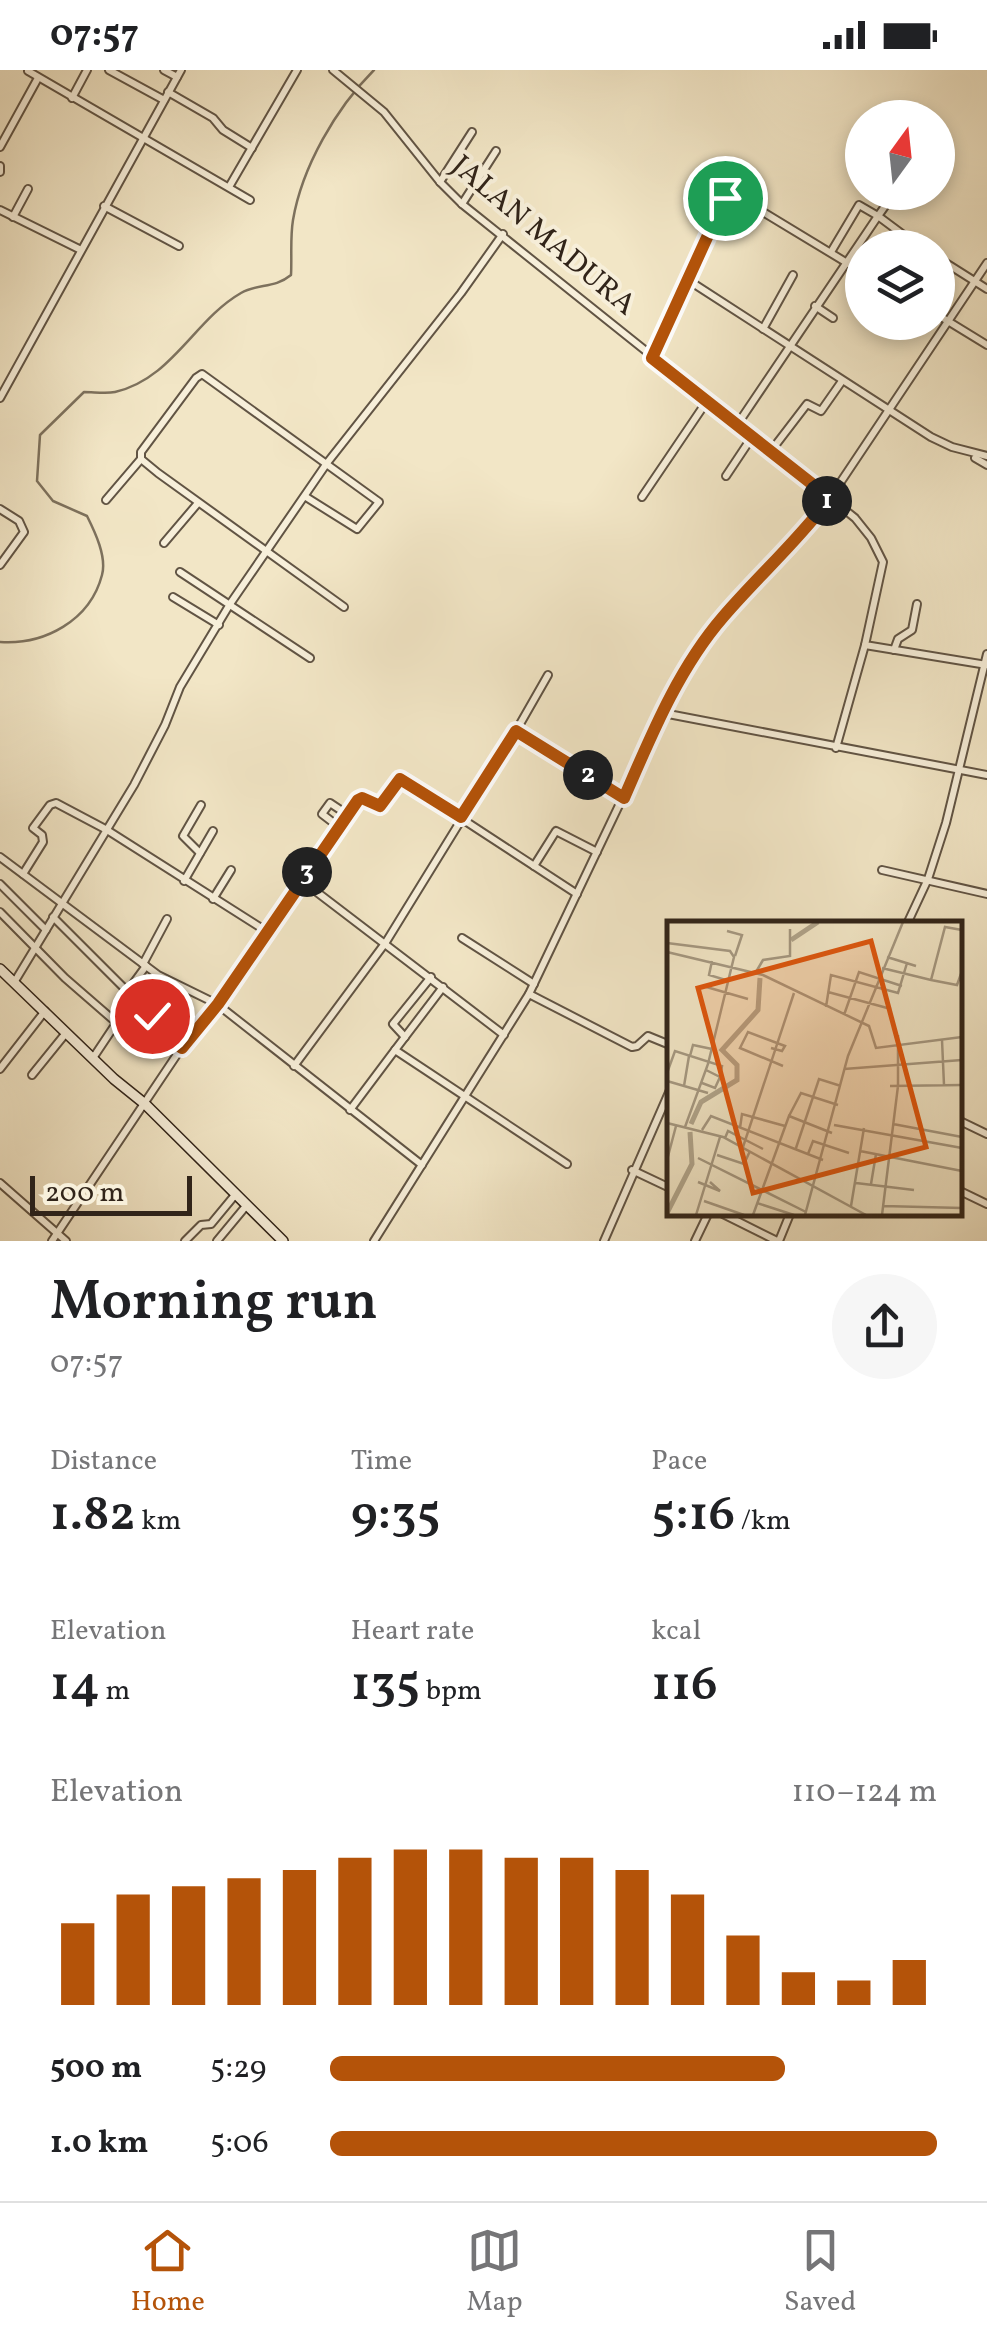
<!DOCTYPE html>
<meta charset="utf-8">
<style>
body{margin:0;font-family:Vollkorn,serif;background:#f6f6f6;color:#202124;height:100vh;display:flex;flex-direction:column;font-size:38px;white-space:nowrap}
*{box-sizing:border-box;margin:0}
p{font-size:32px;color:#757577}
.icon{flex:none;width:55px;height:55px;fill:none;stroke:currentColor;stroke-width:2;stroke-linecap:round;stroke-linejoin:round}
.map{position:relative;height:1171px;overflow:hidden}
.panel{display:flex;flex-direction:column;background:#fff;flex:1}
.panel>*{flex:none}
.needle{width:65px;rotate:15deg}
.buttons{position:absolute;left:845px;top:30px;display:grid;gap:20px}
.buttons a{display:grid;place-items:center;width:110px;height:110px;border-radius:50%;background:#fff;box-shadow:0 5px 15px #0003;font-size:50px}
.scale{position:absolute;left:30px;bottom:25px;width:162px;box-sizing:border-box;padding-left:10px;border:5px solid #312419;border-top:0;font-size:28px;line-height:35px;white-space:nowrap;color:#312419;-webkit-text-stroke:8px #f7efda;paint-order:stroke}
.pin{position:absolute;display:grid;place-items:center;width:85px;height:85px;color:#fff;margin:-42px;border:5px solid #fff;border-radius:50%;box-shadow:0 2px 10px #0007}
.km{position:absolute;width:50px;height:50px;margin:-25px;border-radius:50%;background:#222;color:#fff;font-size:28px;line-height:50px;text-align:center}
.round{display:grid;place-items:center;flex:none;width:105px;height:105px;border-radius:52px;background:#f6f6f6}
.overview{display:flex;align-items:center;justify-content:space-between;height:170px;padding:0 50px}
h1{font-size:55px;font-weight:600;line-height:75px}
.figures{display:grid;grid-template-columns:repeat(3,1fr);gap:15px;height:170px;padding:10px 50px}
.figures div{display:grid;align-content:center}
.figures b{font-size:50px;font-weight:600}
.figures small{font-size:28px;font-weight:400}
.figures p{font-size:28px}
.chart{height:280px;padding:20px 50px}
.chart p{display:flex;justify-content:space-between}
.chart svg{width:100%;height:180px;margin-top:10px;stroke:#b45309;stroke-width:6}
ul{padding:0 50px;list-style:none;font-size:32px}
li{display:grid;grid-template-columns:160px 120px 1fr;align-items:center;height:75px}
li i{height:25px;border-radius:12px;background:#b45309}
.status{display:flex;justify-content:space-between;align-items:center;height:70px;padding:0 50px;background:#fff;direction:ltr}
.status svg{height:28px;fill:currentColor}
.tab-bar{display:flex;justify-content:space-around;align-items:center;height:140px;border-top:2px solid #e0e0e0;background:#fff;font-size:28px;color:#757577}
.tab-bar a{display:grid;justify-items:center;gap:5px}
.tab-bar .current{color:#b45309}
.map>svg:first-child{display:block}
</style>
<div class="status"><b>07:57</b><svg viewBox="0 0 49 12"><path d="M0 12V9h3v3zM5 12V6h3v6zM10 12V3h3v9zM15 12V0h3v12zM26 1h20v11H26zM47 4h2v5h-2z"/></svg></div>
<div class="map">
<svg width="987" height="1171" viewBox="0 0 987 1171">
<rect width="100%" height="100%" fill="#f2e6c6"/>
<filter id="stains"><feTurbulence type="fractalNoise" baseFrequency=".002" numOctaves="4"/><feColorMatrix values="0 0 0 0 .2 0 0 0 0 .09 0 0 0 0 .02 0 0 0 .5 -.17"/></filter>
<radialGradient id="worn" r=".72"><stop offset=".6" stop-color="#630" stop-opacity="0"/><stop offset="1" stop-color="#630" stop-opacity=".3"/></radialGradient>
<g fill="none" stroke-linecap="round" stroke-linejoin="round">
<path stroke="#7d715d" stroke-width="2.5" d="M 0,572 C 44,575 90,551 102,505 C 107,487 95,462 87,446 L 53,431 L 37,411 L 40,365 L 84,322 C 94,322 106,324 115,322 C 172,309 194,250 241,223 C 258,213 274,219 291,205 C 292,187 290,168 293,150 C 302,97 336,38 374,0"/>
<g stroke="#615444" stroke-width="10">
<g id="minor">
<polyline points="109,0 164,30"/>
<polyline points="164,0 177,7"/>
<polyline points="333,0 384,42 440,112 462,134 855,448 871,468 883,492 865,575 987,595"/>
<polyline points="28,1 250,130"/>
<polyline points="168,22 213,48 223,60 252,78"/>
<polyline points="72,28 87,0"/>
<polyline points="0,77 38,8"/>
<polyline points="0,96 0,102"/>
<polyline points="440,112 472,62"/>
<polyline points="229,117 297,0"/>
<polyline points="462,134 496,81"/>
<polyline points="104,136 179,176"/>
<polyline points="0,140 79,179"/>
<polyline points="13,147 28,119"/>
<polyline points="831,182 859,135 878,146 893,125"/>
<polyline points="938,188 987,219"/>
<polyline points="688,210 931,367 952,377 987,386"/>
<polyline points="815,236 833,248"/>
<polyline points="861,242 862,240"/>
<polyline points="938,245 987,275"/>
<polyline points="763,259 793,205"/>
<polyline points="653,288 728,125 735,125 862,202"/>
<polyline points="0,328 181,0"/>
<polyline points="737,355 878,146 921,178"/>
<polyline points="771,381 807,334 821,341 842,311"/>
<polyline points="975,388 987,395"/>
<polyline points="726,406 752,367"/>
<polyline points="306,427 357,459 379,432 202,304 196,308 141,382 141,389 158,403 344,537"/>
<polyline points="642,427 707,331"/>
<polyline points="106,430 141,389"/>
<polyline points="0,439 19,451 24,462 0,495"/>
<polyline points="164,473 198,433"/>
<polyline points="180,502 310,588"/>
<polyline points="173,527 219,555"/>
<polyline points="894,580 898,569 912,560 917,534"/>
<polyline points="663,643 987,705"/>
<polyline points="516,661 548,605"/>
<polyline points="836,678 865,575"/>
<polyline points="339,757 322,744 330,733 348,745"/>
<polyline points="200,783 183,766 201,735"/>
<polyline points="0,787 158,905 217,934 422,1095"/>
<polyline points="534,796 556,761 597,782"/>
<polyline points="882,800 987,824"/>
<polyline points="23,804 43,772 42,765 33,758 50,735 56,733 107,760 266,861"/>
<polyline points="301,810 358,730 362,728 380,736 401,709 577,824"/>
<polyline points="184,811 213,761"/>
<polyline points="0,814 46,860"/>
<polyline points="213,829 231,800"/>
<polyline points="0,842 65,908 118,954"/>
<polyline points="53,847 151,945 153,958 182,977"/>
<polyline points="907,854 928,809 946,753 987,584"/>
<polyline points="462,868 534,914"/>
<polyline points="143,894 167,849"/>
<polyline points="15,911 134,715 165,655 180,617 230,534 327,393 461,223 503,164"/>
<polyline points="127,922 146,896"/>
<polyline points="529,924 632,977 637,976 648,966 670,975"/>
<polyline points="405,967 393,954 431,907"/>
<polyline points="395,980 443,917"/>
<polyline points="93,988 133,928"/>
<polyline points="294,996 386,872 516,661 624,728"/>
<polyline points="0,999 45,941"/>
<polyline points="32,1005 66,963"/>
<polyline points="350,1040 395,980 567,1094"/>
<polyline points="960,1051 987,1064"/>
<polyline points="632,1100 670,1118"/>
<polyline points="0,1113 66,1171"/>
<polyline points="960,1121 987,1134"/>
<polyline points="723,1144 777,1171"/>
<polyline points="52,1171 182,977 217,934 301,810 504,965"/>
<polyline points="185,1171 201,1155 211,1154 235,1125"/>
<polyline points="217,1171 246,1136"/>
<polyline points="374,1171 529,924 663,643 701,576 723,547 804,463 830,428 987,193"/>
<polyline points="604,1171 670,1020"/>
<polyline points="695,1171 708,1144"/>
<polyline points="779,1171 790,1144"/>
</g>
</g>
<g stroke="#312419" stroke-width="12">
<polyline id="secondary" points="0,899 114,1009 145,1034 283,1171"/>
</g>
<use href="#minor" stroke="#f7efda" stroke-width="6"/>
<use href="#secondary" stroke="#f7efda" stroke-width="9"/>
</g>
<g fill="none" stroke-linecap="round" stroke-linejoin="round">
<g stroke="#fff" stroke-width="20">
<path id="route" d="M 152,946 L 151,957 L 182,978 L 218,934 L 358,730 L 362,728 L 380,736 L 400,709 L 461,747 L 516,661 L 624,728 C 651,666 678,599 723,547 C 758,506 798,471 830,428 L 652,288 L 725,128"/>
</g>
<use href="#route" stroke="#b45309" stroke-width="12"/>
</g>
<g text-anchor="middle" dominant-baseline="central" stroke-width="8" stroke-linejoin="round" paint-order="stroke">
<g font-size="30" fill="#312419" stroke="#f7efda">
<text transform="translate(543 166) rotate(40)">JALAN MADURA</text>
</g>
</g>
<g transform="translate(667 851)">
<rect width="295" height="295" fill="#f2e6c6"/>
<path fill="none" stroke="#b0a48b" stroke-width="5" d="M 124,19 L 151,1M 24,203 L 34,181 L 70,159 L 70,144 L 55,129 L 91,89 L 93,57M 0,292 L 25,243 L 23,211"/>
<path fill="none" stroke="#a59881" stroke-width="2.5" d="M 60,10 L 75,14 L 68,35M 0,22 L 63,30 L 67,36 L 41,143 L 18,206M 0,31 L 96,54 L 202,105 L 209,127 L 295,116M 220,36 L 249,45M 45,40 L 42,54 L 62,60M 215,47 L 264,59 L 278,6 L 295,9M 89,51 L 96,39 L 123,35 L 123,8M 264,59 L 290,64 L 295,50M 36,65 L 81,78M 161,71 L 224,88M 159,86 L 164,54 L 231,72 L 240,42M 177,94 L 192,51 L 235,65M 275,119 L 277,164M 104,127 L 115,130 L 118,125 L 81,111 L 73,127 L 116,145M 23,135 L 26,124 L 45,128M 177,148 L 295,139M 0,152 L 8,130 L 55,145 L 53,155M 0,160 L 41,172M 35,162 L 48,167 L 53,156 L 39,149M 17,165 L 22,135M 223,165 L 295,164M 122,195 L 134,172 L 171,184M 0,202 L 56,216 L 199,294M 226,203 L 295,216M 167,204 L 295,227M 73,207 L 75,193 L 118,205M 35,209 L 44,195 L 156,239M 58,217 L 61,210 L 96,228M 76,226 L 127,72M 129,227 L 152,158 L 174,165M 193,230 L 295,250M 141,233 L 146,220 L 182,232M 50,234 L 77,243 L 83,230M 31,237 L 139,291M 0,239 L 9,205M 31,261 L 53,270 L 43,261M 189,262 L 247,269M 204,263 L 209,233M 37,280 L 77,294M 90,282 L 127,294M 184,285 L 197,207M 216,285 L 295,287M 29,294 L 53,216M 86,294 L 122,195 L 165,212M 138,294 L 181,135 L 236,1M 215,294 L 231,165 L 231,114"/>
<path fill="#df560d" fill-opacity="0.15" stroke="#df560d" stroke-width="5" d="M 204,20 L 259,226 L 86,272 L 31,67 Z"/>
<rect width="295" height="295" fill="none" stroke="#312419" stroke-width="5"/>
</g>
<rect width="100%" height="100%" filter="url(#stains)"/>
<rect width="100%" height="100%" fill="url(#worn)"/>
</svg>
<div class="buttons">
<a><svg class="needle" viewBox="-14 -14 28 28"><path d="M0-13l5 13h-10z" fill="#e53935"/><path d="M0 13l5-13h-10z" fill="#757577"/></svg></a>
<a><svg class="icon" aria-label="layers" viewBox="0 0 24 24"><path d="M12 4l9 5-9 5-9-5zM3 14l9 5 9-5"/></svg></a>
</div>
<div class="scale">200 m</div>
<div class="pin" style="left:725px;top:128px;background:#1e9e55"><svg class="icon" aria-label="arrive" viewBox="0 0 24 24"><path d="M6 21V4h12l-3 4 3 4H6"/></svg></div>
<div class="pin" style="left:152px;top:946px;background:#d93025"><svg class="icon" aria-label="check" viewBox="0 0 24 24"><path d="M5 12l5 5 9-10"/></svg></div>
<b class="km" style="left:827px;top:431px">1</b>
<b class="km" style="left:588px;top:705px">2</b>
<b class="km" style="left:307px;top:802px">3</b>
</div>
<section class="panel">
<div class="overview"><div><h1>Morning run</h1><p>07:57</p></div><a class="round"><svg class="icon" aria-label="share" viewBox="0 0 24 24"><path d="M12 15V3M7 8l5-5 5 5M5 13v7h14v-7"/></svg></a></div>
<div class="figures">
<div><p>Distance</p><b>1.82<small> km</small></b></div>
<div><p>Time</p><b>9:35</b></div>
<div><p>Pace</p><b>5:16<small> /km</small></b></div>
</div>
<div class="figures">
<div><p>Elevation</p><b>14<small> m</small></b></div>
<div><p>Heart rate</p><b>135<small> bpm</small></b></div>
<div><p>kcal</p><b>116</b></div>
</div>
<div class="chart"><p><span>Elevation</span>110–124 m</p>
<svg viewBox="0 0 160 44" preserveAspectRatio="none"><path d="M5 44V24M15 44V17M25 44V15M35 44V13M45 44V11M55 44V8M65 44V6M75 44V6M85 44V8M95 44V8M105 44V11M115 44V17M125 44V27M135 44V36M145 44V38M155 44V33"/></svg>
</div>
<ul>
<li><b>500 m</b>5:29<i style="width:75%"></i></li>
<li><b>1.0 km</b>5:06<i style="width:100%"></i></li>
</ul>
</section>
<nav class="tab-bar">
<a class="current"><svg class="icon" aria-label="home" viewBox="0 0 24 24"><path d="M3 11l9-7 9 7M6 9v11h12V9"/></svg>Home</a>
<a><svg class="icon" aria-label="map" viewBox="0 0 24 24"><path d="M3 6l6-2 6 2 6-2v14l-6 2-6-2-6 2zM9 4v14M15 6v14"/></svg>Map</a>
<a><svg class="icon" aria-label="saved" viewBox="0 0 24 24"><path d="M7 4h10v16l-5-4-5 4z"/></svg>Saved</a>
</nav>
